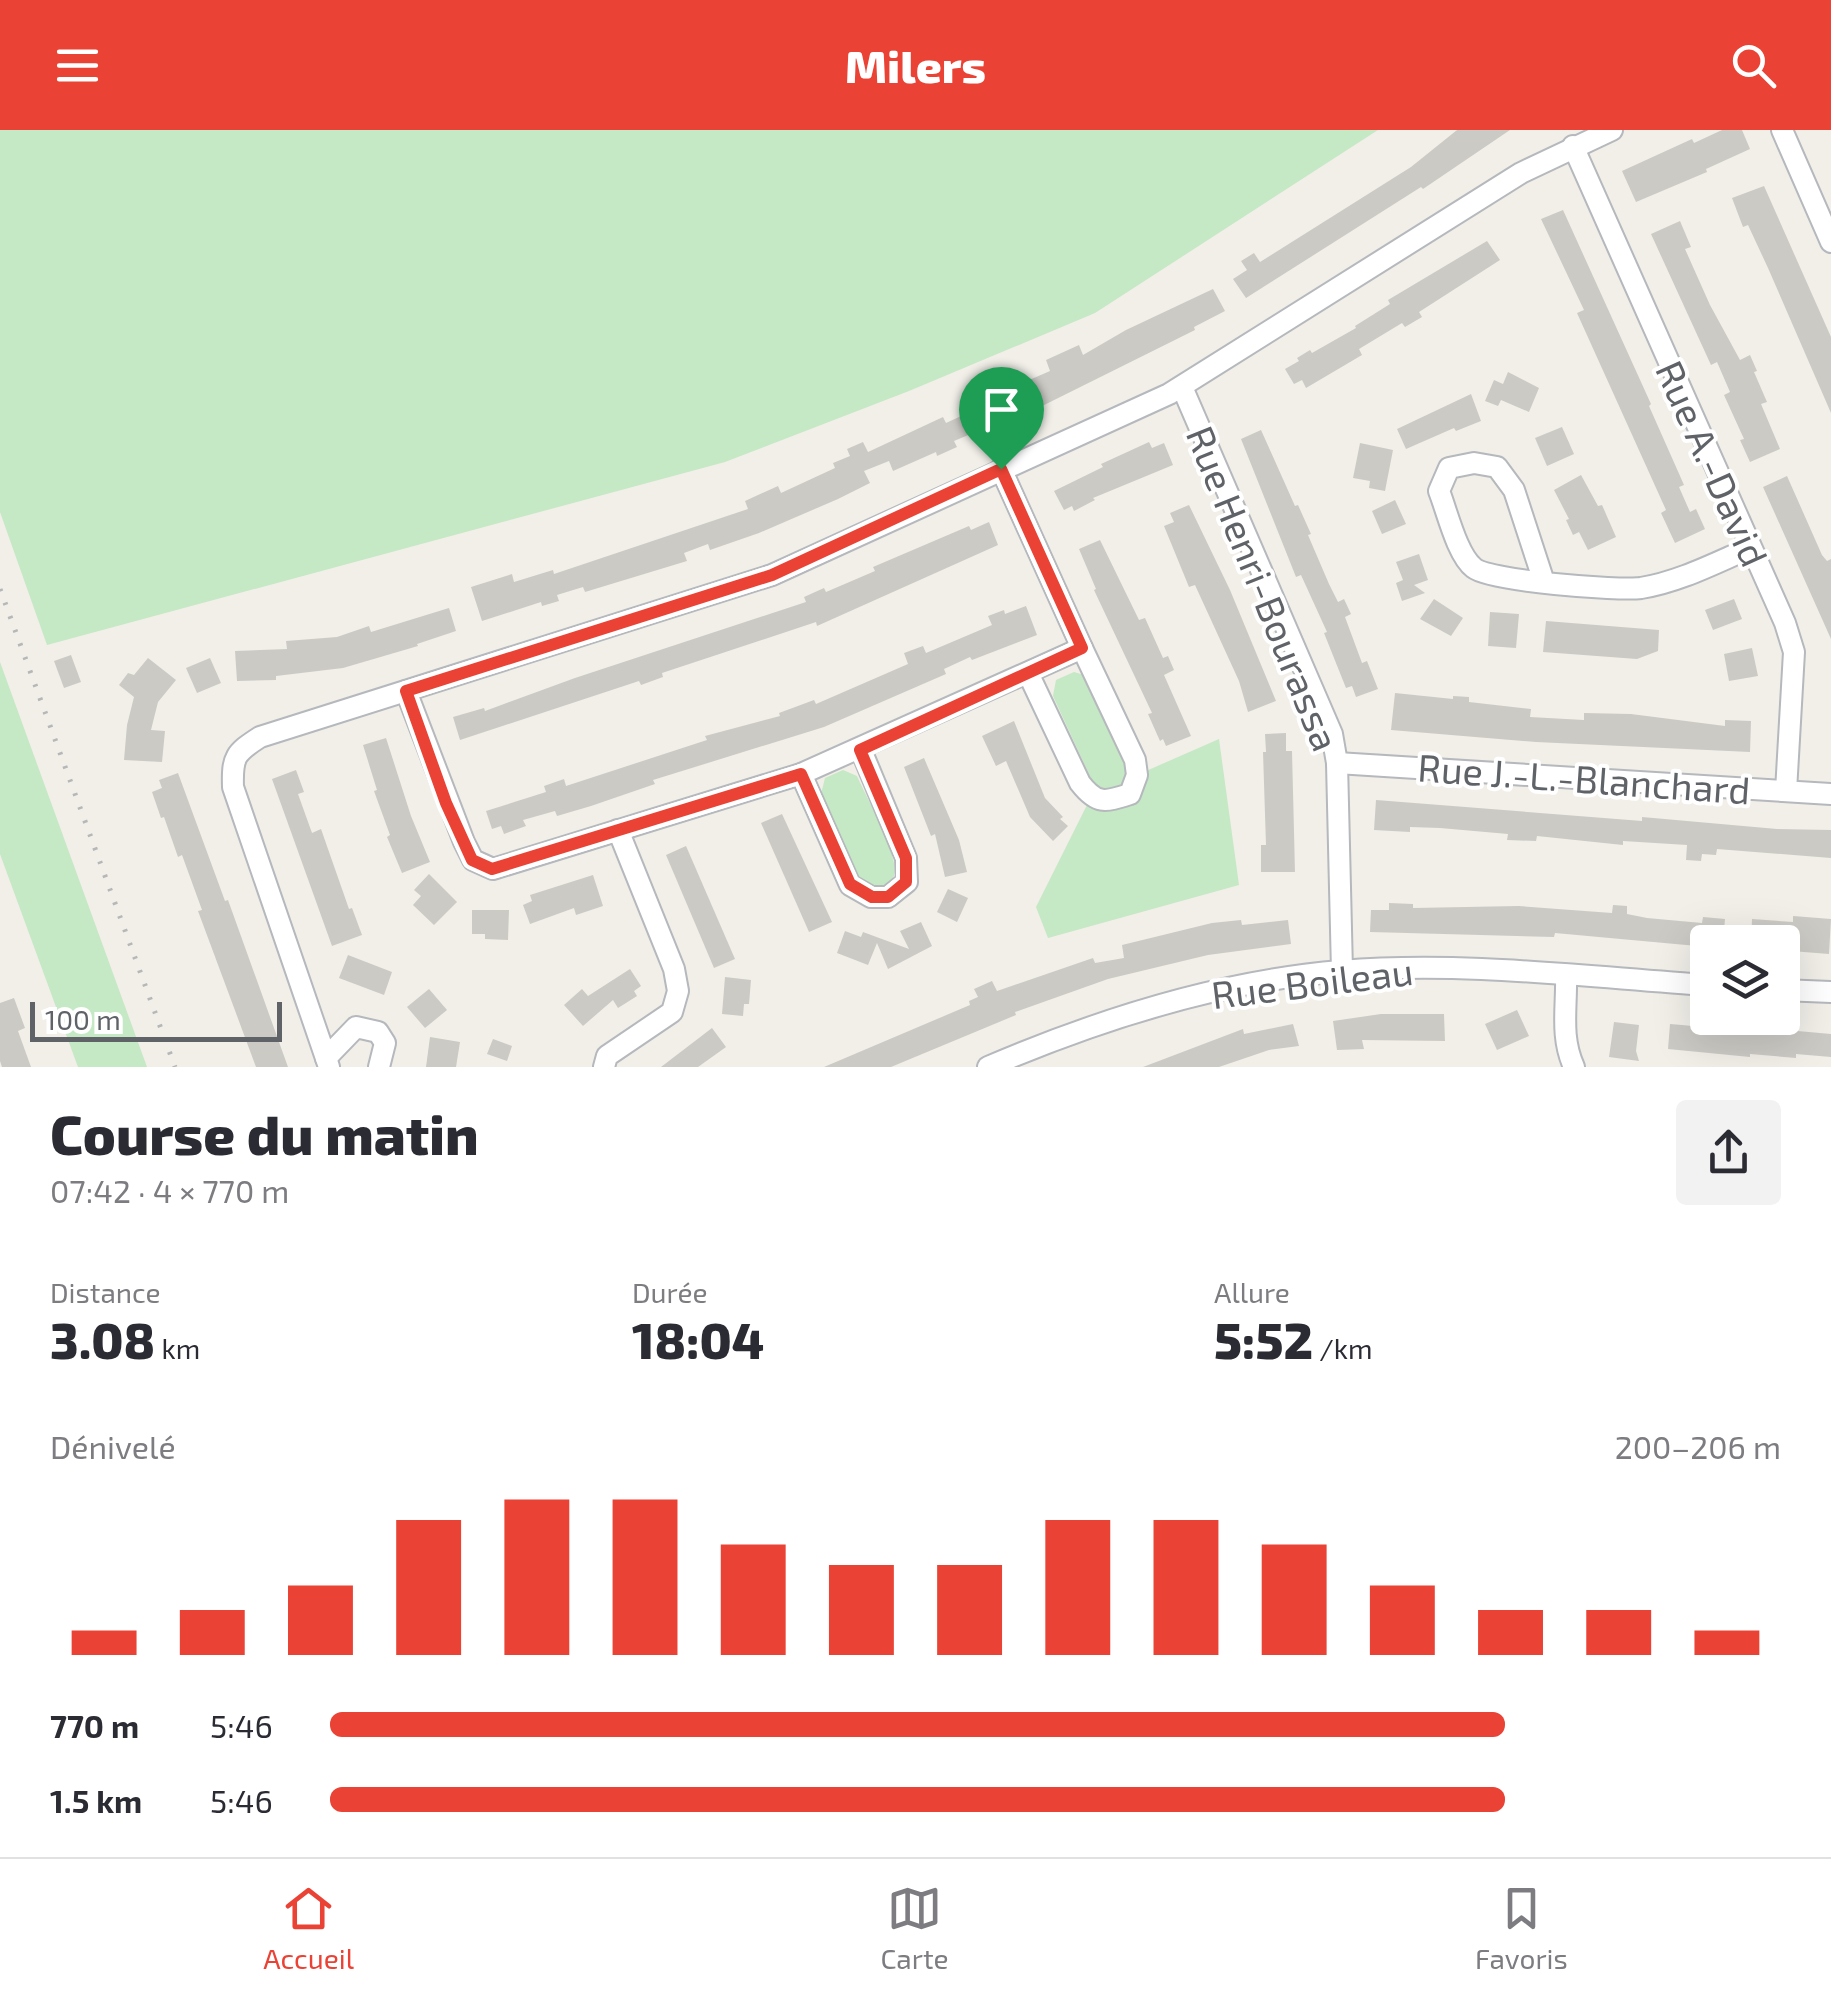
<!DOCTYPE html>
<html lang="fr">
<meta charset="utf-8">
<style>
body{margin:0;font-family:"Exo 2",sans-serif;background:#f2f2f3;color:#2b2b33;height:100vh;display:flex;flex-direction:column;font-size:38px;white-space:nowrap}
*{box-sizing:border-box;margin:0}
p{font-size:32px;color:#7c7c81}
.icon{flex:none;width:55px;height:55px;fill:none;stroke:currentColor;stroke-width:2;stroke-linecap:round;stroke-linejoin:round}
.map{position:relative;height:937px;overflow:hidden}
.drawer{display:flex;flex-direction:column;background:#fff;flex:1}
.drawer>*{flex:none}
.fabs{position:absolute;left:1690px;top:795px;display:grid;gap:20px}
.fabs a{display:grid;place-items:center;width:110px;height:110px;border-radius:10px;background:#fff;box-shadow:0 10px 40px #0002;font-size:50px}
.scale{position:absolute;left:30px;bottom:25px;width:252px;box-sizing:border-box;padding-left:10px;border:5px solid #5f6368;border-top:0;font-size:28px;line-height:35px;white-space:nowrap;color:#5f6368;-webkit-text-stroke:8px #fff;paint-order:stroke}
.pin{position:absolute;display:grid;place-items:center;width:85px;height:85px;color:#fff;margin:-102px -42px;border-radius:50% 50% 50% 0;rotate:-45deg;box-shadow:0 0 10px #0007}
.pin .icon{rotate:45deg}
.round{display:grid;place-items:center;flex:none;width:105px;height:105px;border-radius:10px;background:#f2f2f3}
.overview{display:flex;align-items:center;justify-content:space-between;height:170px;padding:0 50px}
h1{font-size:55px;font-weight:800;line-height:75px}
.figures{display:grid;grid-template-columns:repeat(3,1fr);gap:15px;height:170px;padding:10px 50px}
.figures div{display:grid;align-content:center}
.figures b{font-size:50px;font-weight:800}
.figures small{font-size:28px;font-weight:400}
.figures p{font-size:28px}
.chart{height:280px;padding:20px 50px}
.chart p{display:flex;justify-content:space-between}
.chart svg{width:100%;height:180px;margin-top:10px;stroke:#ea4335;stroke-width:6}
ul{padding:0 50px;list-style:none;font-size:32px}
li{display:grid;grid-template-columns:160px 120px 1fr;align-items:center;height:75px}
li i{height:25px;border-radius:12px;background:#ea4335}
header{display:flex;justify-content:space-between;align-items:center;height:130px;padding:0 50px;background:#ea4335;color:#fff;font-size:45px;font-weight:800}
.tab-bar{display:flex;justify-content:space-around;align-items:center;height:140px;border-top:2px solid #e1e1e2;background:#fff;font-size:28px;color:#7c7c81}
.tab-bar a{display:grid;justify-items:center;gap:5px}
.tab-bar .selected{color:#ea4335}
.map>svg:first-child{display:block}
</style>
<header><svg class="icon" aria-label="menu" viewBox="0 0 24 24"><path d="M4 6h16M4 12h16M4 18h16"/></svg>Milers<svg class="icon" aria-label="search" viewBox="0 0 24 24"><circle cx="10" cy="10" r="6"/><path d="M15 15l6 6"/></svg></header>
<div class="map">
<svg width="1831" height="937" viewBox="0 0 1831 937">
<rect width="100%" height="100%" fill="#f1efe8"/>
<g fill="#c5e8c5">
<polygon points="0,0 1378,0 1095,183 909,261 725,332 47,515 0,382"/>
<polygon points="0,532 147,937 78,937 0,724"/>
<path d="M 1074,542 L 1084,545 C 1093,564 1133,631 1126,648 C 1122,657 1114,659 1107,662 L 1094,655 L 1053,566 L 1056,550 Z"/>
<polygon points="1219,609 1239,755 1048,808 1036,777 1091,667 1109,671 1137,645"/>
<path d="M 843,640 L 857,646 C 865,665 901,728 894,746 C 891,754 883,757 875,760 L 862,753 L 821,664 L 825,648 Z"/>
</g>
<g fill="#cccac5">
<polygon points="1457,0 1510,0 1423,59 1421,57 1246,168 1233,149 1247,140 1241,131 1254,123 1260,132 1411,37"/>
<polygon points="1722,0 1742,0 1750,19 1706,39 1707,42 1636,72 1622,41 1692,9 1694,13"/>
<polygon points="1764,56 1831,207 1831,283 1768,138 1748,95 1743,97 1732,68"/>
<polygon points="1563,80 1651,274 1649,276 1684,355 1679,357 1690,382 1696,379 1705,399 1675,413 1661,383 1666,380 1577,183 1584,180 1541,89"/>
<polygon points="1680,91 1691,117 1685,119 1710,175 1740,230 1750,225 1757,241 1754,242 1767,272 1761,274 1780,319 1750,332 1740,310 1744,309 1724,265 1730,262 1717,232 1711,235 1651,104"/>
<polygon points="1487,111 1500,130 1419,182 1422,187 1405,197 1402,193 1359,219 1362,225 1306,258 1302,250 1294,254 1285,239 1299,231 1297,228 1310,220 1312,223 1356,198 1355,196 1390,174 1388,170"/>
<polygon points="1213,159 1225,181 1194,197 1195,200 1022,286 1021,283 954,311 957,317 937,326 936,322 893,341 889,331 864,341 870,353 838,369 759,403 710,420 708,414 684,423 687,431 585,462 583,457 557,465 559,471 542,476 541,472 482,491 471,457 512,444 514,452 553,440 554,444 748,379 745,371 778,356 781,363 835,338 833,333 850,326 847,319 863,312 868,322 943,287 946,293 972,281 969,276 1050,241 1046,230 1079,215 1083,225 1126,200"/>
<polygon points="1508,242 1539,258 1529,282 1501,270 1498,276 1485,271 1494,250 1503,254"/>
<polygon points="1471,264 1481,291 1456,301 1454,298 1406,319 1397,299"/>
<polygon points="1562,297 1574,324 1547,336 1535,308"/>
<polygon points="1261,300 1295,376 1298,375 1311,404 1308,405 1329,454 1338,472 1344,469 1351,484 1345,487 1362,533 1367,531 1378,559 1356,567 1352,556 1346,558 1324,503 1327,502 1301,445 1296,447 1241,309"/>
<polygon points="1149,312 1152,318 1164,313 1173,335 1093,368 1095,370 1074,381 1072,376 1064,380 1054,361 1103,337 1101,334"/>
<polygon points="1360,313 1393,320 1385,361 1369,358 1370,351 1353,348"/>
<polygon points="1581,345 1598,376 1602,375 1616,407 1588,420 1579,402 1573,405 1566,390 1569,389 1554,360"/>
<polygon points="1787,346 1822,425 1827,431 1831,429 1831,509 1763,357"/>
<polygon points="1395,370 1406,394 1382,404 1372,381"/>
<polygon points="1189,375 1230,460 1276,571 1248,582 1239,551 1195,455 1189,457 1164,396 1174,392 1170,383"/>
<polygon points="989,392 998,415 817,496 816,492 662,543 663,547 641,555 639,551 460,610 453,587 484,578 485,581 575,548 806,472 804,467 824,458 826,462 875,441 873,437 969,396 971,400"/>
<polygon points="1100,410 1139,490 1145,488 1163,528 1168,526 1174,540 1164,545 1191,606 1166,616 1163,609 1160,611 1148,584 1152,583 1094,460 1096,459 1079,419"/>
<polygon points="1419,424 1428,450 1414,455 1425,463 1402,471 1396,453 1403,450 1396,432"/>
<polygon points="1434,469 1463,488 1451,506 1420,489"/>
<polygon points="1734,469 1742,489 1713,500 1705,480"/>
<polygon points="1026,476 1037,505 972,530 970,527 944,539 946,544 824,597 653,650 655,654 591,676 557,686 555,681 523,690 526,696 504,704 501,696 492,699 486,681 546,662 544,656 564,649 566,656 707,610 705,606 780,586 779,583 814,570 816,574 908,534 904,523 923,516 926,523 992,495 988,486 1004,480 1005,484"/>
<polygon points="449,478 456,501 417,514 418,516 343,538 276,546 276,550 237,551 235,521 287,519 286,511 337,507 369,496 371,502"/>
<polygon points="1490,482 1519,484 1516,518 1488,516"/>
<polygon points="1546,491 1659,500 1658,521 1637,529 1543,522"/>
<polygon points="1752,518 1758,546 1729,551 1724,524"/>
<polygon points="71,525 81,552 64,558 54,531"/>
<polygon points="148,528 176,550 158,572 151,600 165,601 162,632 124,630 127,595 134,567 119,555 128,543 134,545"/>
<polygon points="210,528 221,553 197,563 186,538"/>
<polygon points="1395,563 1453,569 1453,566 1469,567 1469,572 1531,579 1530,587 1584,590 1584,583 1631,584 1725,596 1725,590 1751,591 1750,622 1536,612 1391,600"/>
<polygon points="1014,591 1045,668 1063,687 1060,689 1068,696 1053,711 1030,687 1006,631 996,636 982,606"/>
<polygon points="1286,603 1286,621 1292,621 1295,742 1261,742 1261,715 1266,715 1263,622 1266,622 1265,604"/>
<polygon points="386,608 411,686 430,732 402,743 387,707 390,705 374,661 377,660 363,615"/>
<polygon points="924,628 959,710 967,742 945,747 935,704 931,706 904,637"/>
<polygon points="296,640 304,662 298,664 312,703 321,699 349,779 352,778 362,805 332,816 272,649"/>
<polygon points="178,643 225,771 228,770 288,937 256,937 198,781 202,780 182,725 178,727 164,687 161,688 152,662 162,658 159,650"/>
<polygon points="1376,670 1642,691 1642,687 1777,699 1831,700 1831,728 1717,719 1716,725 1702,724 1701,731 1686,730 1687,715 1623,711 1623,715 1537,706 1536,711 1507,710 1508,704 1440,698 1410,697 1410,702 1374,700"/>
<polygon points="782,684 832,792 809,802 761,693"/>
<polygon points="686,716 735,829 714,838 666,725"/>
<polygon points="429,744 457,772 434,795 413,775 421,766 414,760"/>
<polygon points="593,745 603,776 576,785 574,778 530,794 523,775 532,771 530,765"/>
<polygon points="948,759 968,768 957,792 937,782"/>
<polygon points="1389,773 1413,774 1413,778 1519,776 1612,783 1613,775 1627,776 1627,784 1647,788 1702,793 1703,787 1725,789 1723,812 1708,812 1708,817 1555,803 1554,807 1370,802 1371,780 1389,780"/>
<polygon points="472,780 509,780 508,810 485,809 485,804 472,804"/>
<polygon points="1793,786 1831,789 1829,824 1791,821 1792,812 1751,812 1752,789 1793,792"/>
<polygon points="1241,790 1242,795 1288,790 1291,814 1208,825 1108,849 1015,882 1016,885 891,937 824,937 970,875 969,871 978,867 974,859 992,851 997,861 1093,828 1095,833 1124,828 1122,815 1212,793"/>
<polygon points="921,792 932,816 888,839 877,813 868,835 837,823 845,801 861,807 863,802 909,819 900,801"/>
<polygon points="348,825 392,842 384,865 339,848"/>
<polygon points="630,839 641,856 634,861 637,866 618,878 613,870 583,896 564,875 582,859 588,866"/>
<polygon points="725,847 751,850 749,874 744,874 743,886 722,884"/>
<polygon points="429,859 447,880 425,898 407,877"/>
<polygon points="14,868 25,898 18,901 31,937 2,937 0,931 0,873"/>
<polygon points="1517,880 1529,906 1497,920 1485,894"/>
<polygon points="1381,884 1444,884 1445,911 1362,910 1364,919 1337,920 1333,891"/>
<polygon points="1614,892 1639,895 1636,921 1639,931 1609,927"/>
<polygon points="1293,894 1299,916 1269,920 1219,937 1143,937 1243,899 1244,904"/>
<polygon points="1670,894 1716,898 1717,894 1831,904 1831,927 1796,924 1796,928 1750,924 1750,927 1668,919"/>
<polygon points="712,898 726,917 698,937 661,937"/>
<polygon points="430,907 460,912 456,937 426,937"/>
<polygon points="493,909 512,916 507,931 487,924"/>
</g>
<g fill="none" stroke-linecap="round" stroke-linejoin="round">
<g stroke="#b5b8bc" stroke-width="24">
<g id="street">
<polyline points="1782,0 1831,112"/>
<polyline points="1573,16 1785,493 1794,522 1786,661"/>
<polyline points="1182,257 1332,604 1337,633 1342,841"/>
<path d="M 1544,452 L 1514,360 L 1497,337 L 1474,333 L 1449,338 L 1439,361 C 1447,381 1457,425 1474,438 C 1490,451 1618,461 1641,458 C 1679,452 1715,433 1750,418"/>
<path d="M 1028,543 L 1080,653 C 1097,675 1105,672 1130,664 L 1137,645 L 1135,630 L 1082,518"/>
<polyline points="406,561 464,712 473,730 493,739 801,644 1082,518 1001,339"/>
<polyline points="1337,633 1831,664"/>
<polyline points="801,644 850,755 871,767 888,767 907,752 906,728 861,620"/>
<path d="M 1566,845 C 1567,878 1560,906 1574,937"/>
<polyline points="1782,860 1831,862"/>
<polyline points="326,928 356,897 378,902 385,913 379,937"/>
<path d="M 329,937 L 233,657 C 232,627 235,623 260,607 L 772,445 L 1169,264 L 1521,43 L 1612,0"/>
<polyline points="604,937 607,926 672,882 678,861 674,839 618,700"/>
<path d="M 988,937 C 1100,889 1219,851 1341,841 C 1463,831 1586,847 1708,855"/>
</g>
</g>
<use href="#street" stroke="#fff" stroke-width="20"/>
<polyline stroke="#b6b7b8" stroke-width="5" stroke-dasharray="2.5 12" stroke-linecap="butt" points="0,459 175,937"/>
</g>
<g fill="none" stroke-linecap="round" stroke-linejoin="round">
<g stroke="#fff" stroke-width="20">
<polygon id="route" points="1001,339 1082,518 860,620 906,728 906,752 888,767 872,767 850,754 801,644 492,739 472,730 446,673 406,561 772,445"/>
</g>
<use href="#route" stroke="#ea4335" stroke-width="12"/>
</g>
<g text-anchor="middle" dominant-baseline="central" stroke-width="8" stroke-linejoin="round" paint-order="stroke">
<g font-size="38" fill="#5f6368" stroke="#fff">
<text transform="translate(1713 333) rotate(66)">Rue A.-David</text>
<text transform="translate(1264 458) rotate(68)">Rue Henri-Bourassa</text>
<text transform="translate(1584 648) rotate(4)">Rue J.-L.-Blanchard</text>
<text transform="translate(1312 852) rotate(-7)">Rue Boileau</text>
</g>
</g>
</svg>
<div class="fabs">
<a><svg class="icon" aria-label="layers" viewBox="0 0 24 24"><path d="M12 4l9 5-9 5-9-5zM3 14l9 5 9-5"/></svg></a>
</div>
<div class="scale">100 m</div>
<div class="pin" style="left:1001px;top:339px;background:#1e9e55"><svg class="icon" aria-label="arrive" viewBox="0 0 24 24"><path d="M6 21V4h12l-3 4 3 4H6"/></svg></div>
</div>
<section class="drawer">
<div class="overview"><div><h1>Course du matin</h1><p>07:42 · 4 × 770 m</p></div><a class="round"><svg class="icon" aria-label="share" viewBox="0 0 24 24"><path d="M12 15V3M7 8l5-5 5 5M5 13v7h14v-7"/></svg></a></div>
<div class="figures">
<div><p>Distance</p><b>3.08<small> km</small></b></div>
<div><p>Durée</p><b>18:04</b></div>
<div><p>Allure</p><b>5:52<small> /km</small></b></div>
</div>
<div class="chart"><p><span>Dénivelé</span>200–206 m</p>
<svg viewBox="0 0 160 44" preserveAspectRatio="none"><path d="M5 44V38M15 44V33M25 44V27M35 44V11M45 44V6M55 44V6M65 44V17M75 44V22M85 44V22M95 44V11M105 44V11M115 44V17M125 44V27M135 44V33M145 44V33M155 44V38"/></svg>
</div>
<ul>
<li><b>770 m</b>5:46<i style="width:81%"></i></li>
<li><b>1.5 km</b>5:46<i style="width:81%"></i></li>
</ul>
</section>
<nav class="tab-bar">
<a class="selected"><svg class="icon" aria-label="home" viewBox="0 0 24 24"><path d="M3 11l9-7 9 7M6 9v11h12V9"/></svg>Accueil</a>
<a><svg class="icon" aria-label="map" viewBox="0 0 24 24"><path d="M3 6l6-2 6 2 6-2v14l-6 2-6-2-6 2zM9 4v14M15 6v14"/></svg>Carte</a>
<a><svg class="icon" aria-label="saved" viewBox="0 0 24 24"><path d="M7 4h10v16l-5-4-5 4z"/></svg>Favoris</a>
</nav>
